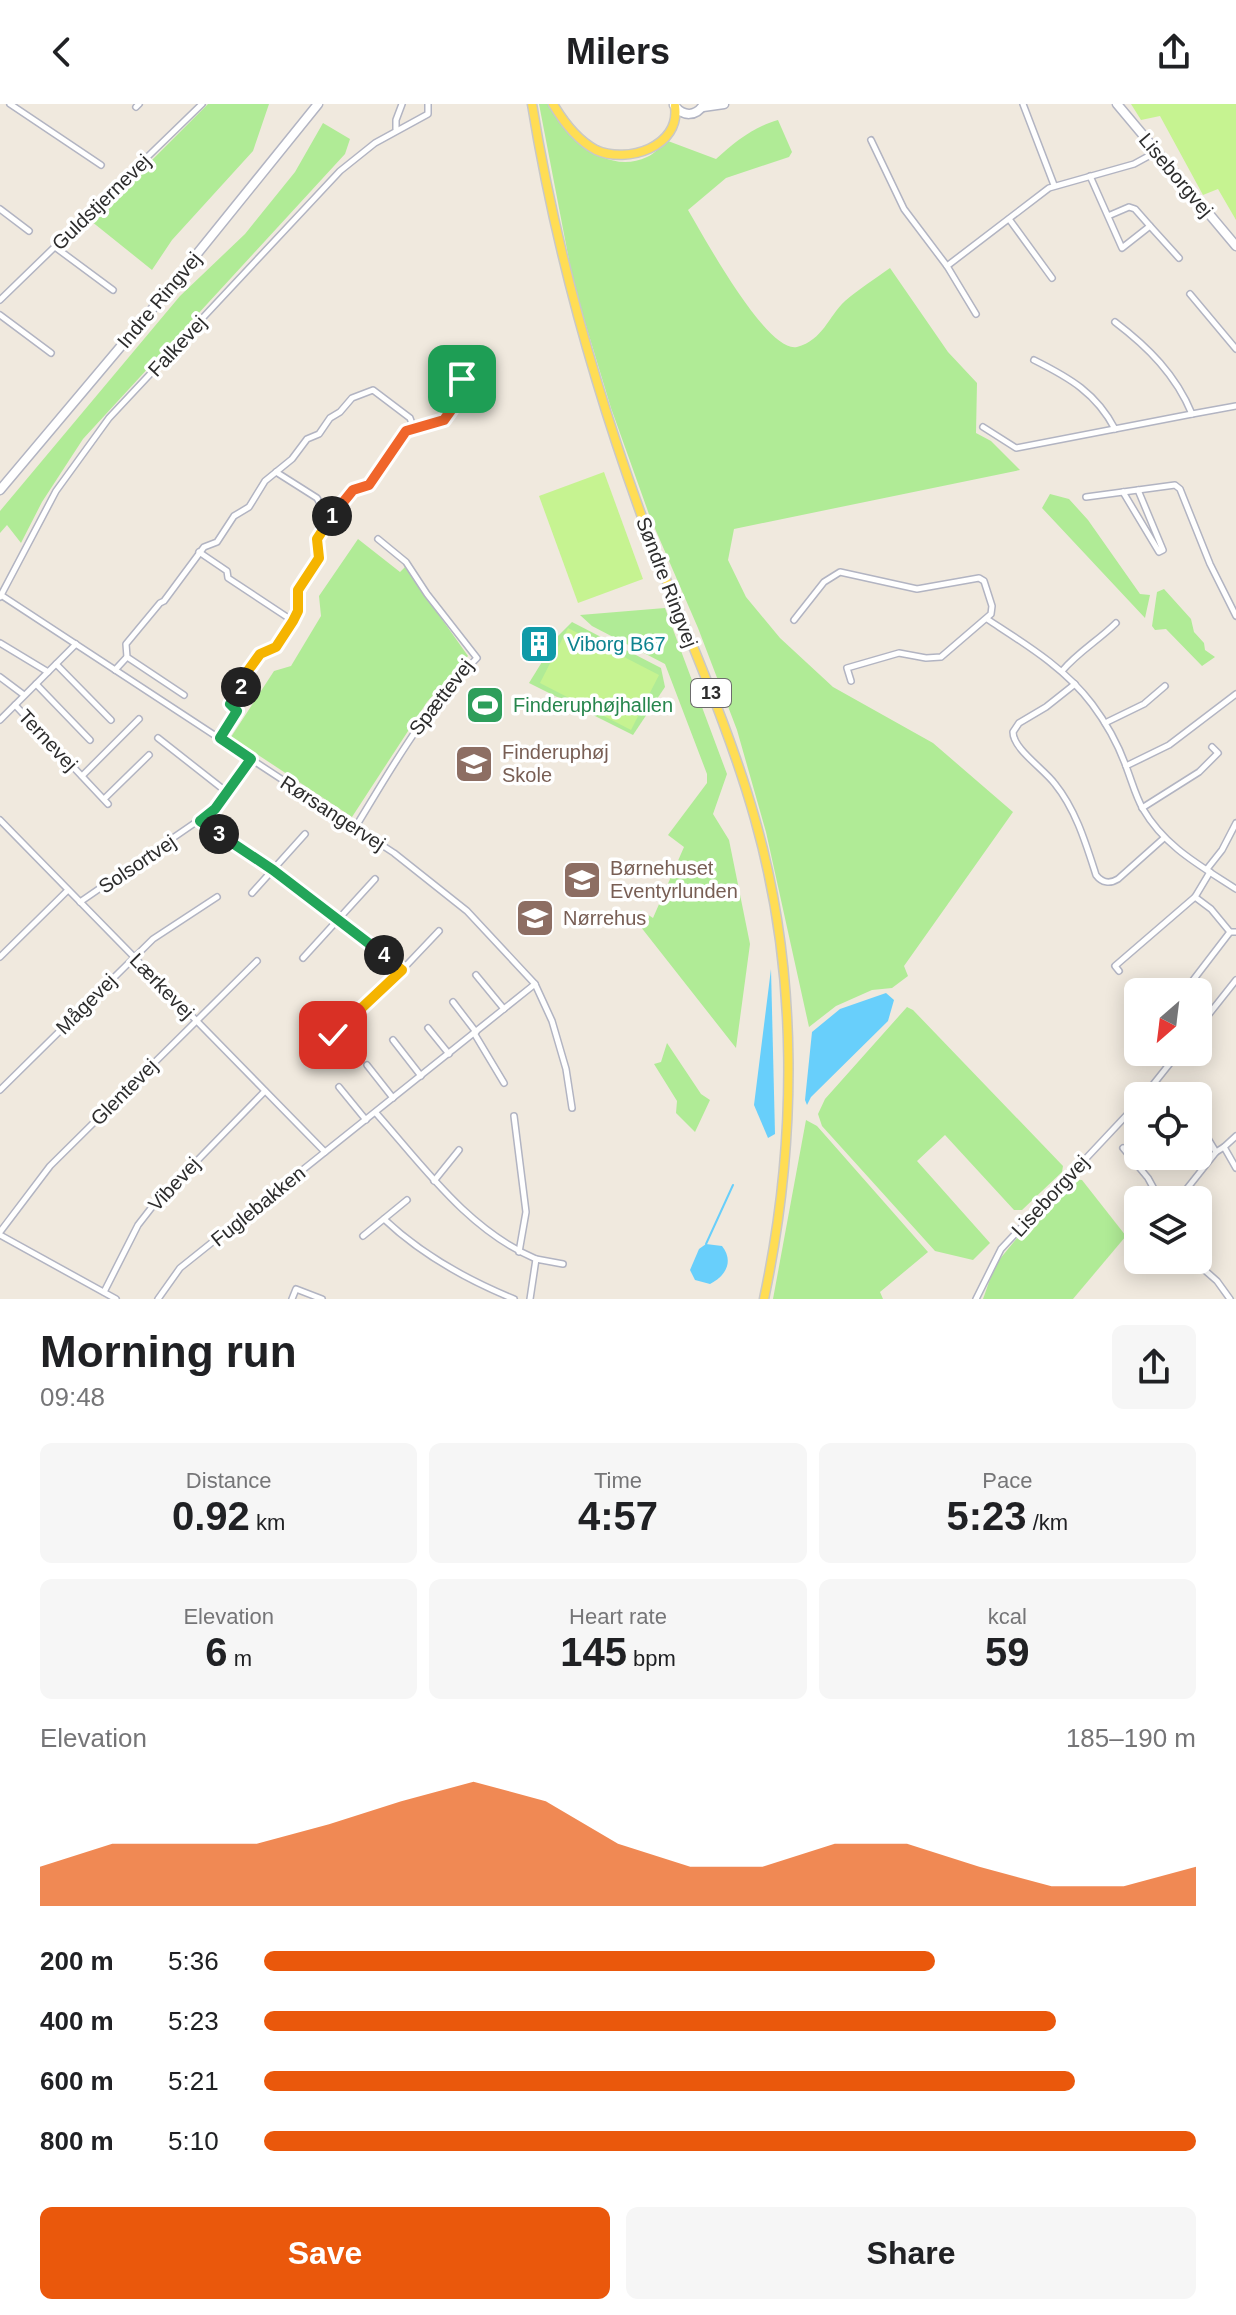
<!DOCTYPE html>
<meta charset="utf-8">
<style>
body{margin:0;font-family:Arial,sans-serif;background:#f6f6f6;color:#202124;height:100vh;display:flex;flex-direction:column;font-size:30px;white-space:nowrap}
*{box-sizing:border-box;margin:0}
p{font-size:26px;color:#757577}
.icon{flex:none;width:44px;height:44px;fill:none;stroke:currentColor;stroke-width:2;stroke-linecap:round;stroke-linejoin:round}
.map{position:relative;height:1195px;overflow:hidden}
.details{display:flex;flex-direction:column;background:#fff;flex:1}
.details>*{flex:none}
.needle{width:52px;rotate:208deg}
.controls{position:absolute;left:1124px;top:874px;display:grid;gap:16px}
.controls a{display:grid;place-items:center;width:88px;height:88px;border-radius:12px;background:#fff;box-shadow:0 4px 20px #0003;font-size:40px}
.pin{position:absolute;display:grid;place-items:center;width:68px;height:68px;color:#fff;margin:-34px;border-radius:16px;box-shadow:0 4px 12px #0006}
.km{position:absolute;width:40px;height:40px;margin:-20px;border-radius:50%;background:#222;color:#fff;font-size:22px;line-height:40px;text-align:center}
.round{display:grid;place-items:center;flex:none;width:84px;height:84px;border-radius:12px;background:#f6f6f6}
.summary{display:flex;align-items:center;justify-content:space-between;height:136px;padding:0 40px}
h1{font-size:44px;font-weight:600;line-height:60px}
.metrics{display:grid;grid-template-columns:repeat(3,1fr);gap:12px;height:136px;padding:8px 40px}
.metrics div{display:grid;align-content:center;border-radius:12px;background:#f6f6f6;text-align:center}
.metrics b{font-size:40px;font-weight:600}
.metrics small{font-size:22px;font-weight:400}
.metrics p{font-size:22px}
.chart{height:224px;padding:16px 40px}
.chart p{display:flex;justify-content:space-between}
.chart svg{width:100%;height:144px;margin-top:8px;fill:#ea580c;opacity:.7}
.button{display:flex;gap:16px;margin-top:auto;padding:16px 40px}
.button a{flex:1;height:92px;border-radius:12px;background:#ea580c;color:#fff;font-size:32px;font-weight:600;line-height:92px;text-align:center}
.button a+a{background:#f6f6f6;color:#202124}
ul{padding:0 40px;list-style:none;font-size:26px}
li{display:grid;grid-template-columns:128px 96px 1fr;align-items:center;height:60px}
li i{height:20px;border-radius:10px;background:#ea580c}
header{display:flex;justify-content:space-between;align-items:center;height:104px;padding:0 40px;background:#fff;font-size:36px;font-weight:600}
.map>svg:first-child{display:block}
</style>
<header><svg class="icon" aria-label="back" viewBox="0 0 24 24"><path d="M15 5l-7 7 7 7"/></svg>Milers<svg class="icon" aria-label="share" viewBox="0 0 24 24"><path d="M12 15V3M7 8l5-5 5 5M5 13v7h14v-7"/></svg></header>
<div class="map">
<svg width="1236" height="1195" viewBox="0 0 1236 1195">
<rect width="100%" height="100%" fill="#f0e9de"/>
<g fill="#b0eb96">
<polygon points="208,0 269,0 253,47 172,136 152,166 91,117"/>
<path d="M 539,0 L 548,0 C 566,33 607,72 647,53 C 654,50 661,42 668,37 L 716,55 C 735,38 753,23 778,16 L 792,48 L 789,53 L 726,74 L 688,106 C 703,131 767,250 797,243 C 823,236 828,213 845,197 C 859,185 876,174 890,164 L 948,248 L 977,279 L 976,329 L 991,337 L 1020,366 L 734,425 L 728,456 L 746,493 L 780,534 L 833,583 L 933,639 L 1013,708 L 904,862 L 908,872 L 892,884 L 872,886 L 836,902 L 809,923 L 766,728 L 737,626 L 698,524 L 650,413 L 611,304 L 574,182 Z"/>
<polygon points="323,19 350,35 345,50 83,335 42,398 21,439 7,421 0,429 0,407 180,192 245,130 295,68"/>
<polygon points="1050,390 1069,395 1088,416 1140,490 1150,491 1145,514 1042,404"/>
<polygon points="358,435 400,468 405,463 468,552 427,598 352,713 231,633 274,567 291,562 321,512 319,492"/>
<polygon points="1164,485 1191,515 1194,528 1204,539 1205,546 1215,553 1202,562 1166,525 1155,526 1152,522 1157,488"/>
<polygon points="665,504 727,670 713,710 729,736 750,840 736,944 633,813 641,806 653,814 684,743 668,731 707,679 707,670 665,560 592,522 580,511"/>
<polygon points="572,518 661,564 665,583 633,631 529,579 558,532"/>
<polygon points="907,903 913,906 1063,1062 1062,1068 1022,1106 1014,1106 945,1031 917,1057 990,1139 973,1156 935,1147 822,1022 818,1010 825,995"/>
<polygon points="667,939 701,990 710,996 695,1028 676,1009 677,997 654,960 661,958"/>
<polygon points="806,1016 817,1022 928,1148 880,1188 883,1195 773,1195"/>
<polygon points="1074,1075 1082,1076 1126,1132 1073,1195 983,1195 995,1161 1026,1123"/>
</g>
<g fill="#c6f391">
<polygon points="1131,0 1236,0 1236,116 1218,85 1203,91 1160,12 1141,16"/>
<polygon points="604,368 643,475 578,499 539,392"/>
<polygon points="568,524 659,571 631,626 540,579"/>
</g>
<g fill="#68cffb">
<polygon points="771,865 775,1030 768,1034 754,1001"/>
<polygon points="886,889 894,896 888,917 811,993 807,1001 805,996 812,928 840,905"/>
<path d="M 706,1140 L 722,1142 C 734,1157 726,1172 710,1180 L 695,1176 L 690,1166 L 699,1145 Z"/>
</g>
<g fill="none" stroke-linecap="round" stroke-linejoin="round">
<polyline stroke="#68cffb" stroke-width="2" points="706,1140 733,1081"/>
<g stroke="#b2b4c2" stroke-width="8">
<g id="street">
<polyline points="10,0 101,61"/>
<polyline points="1023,0 1054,81"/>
<polyline points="136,3 139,0"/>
<polyline points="396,25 396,16 402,0"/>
<polyline points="871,36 904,105 947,162 976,210"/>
<polyline points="1090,72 1122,144 1150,122 1135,105 1129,103 1108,112"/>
<polyline points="0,105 29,127"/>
<polyline points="1009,115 1052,174"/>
<polyline points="1150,122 1179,154"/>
<polyline points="55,143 113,186"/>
<polyline points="947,162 1049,84 1134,60 1156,48"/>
<polyline points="1190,190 1236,245"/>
<polyline points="0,196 202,0"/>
<polyline points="0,211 51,249"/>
<path d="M 1115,218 C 1148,243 1176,271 1192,310 L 1236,302"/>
<path d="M 1034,256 C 1070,274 1096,289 1115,325"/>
<polyline points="983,323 1016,344 1192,310"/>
<polyline points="276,368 317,394 322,403 333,410"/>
<polyline points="1123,388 1159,448 1163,446 1138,386"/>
<polyline points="1086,393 1175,381 1180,385 1210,460 1236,512"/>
<polyline points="199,448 227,467 228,474 293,517"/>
<polyline points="1,491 394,749 467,807 535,880 552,917 566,965 572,1004"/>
<polyline points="0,493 56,387 109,314 340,67 375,39 428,10 428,0"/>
<path d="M 987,515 C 1025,540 1064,563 1092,600 C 1107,620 1119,642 1127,665 C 1132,678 1136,693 1143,705 C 1165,743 1201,762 1236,785"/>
<polyline points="794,516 824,478 840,468 917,485 979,474 984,477 992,502 991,510 941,553 926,554 899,549 847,564 851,577"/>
<polyline points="0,539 48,568"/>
<polyline points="56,560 111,616"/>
<polyline points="115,566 127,553"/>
<path d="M 1062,567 C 1078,548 1099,536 1116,519"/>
<polyline points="0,573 24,591"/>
<polyline points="36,580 90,636"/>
<path d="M 1075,580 L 1046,603 L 1019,619 L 1013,628 C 1013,645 1044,665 1055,680 C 1076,706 1086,740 1096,771 C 1102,779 1110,780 1118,775 L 1164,734"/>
<polyline points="184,591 127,553 126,540 160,499 164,497 204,443 217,438 234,412 249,403 265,377 292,355 307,335 319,330 330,314 340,308 352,294 373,286 410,314 414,325"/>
<polyline points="15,601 108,700"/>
<polyline points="0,616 76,540"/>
<polyline points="1105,619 1144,600 1165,582"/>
<polyline points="158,634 228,689"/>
<polyline points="220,634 237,607 230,600 241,582 242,575 260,550 276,543 293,517 298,507 298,486 319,454 317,435 333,410 353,386 369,381 406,327 444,316 466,285 454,255"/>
<polyline points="1126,662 1169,641 1236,590"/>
<polyline points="82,672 139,615"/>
<polyline points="104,695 149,651"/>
<polyline points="1142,704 1199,668 1218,649 1212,643"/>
<polyline points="0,716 325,1048"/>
<polyline points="200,717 273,766 402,866"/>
<path d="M 355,724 C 394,660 423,607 477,554 L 427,490 L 406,458 L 378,435"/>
<polyline points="1207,765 1222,746 1236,719"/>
<polyline points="252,789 305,730"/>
<polyline points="1195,793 1211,805 1230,828 1236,828"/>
<polyline points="80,798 215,705 251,655"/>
<polyline points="0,853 68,786"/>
<polyline points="303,854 375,775"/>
<polyline points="1119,867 1115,862 1195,793 1210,768"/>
<polyline points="476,871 504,905"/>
<polyline points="1184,888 1230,828"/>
<polyline points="453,898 476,928"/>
<polyline points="428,924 449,950"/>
<polyline points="1198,924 1236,876"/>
<polyline points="474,929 504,979"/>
<polyline points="333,931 402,866 439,827"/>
<polyline points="393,936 421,972"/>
<polyline points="367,961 393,994"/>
<polyline points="339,983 366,1016"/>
<polyline points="0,986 153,835 217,793"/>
<polyline points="1144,992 1179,948"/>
<path d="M 376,1009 C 423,1062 468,1126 536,1155"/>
<polyline points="514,1012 526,1108 519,1148"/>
<polyline points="1198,1018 1216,1048 1224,1043"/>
<polyline points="1236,1032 1224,1043 1236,1064"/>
<polyline points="1123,1044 1148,1074 1160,1096"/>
<polyline points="434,1077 459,1046"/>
<polyline points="1178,1096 1216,1048"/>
<path d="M 384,1115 C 422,1151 465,1175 514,1195"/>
<polyline points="0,1128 50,1062 257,857"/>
<polyline points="0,1131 116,1195"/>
<polyline points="363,1132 407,1096"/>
<polyline points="1200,1162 1217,1177 1230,1195"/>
<polyline points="104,1188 138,1121 152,1103 265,987"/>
<polyline points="158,1195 180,1164 535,880"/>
<polyline points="292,1195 296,1185 322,1195"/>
<polyline points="530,1195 536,1155 563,1160"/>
<polyline points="976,1195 1001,1145 1138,999"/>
</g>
</g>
<g stroke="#b2b4c2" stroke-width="11">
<g id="secondary">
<polyline points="1117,0 1236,142"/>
<path d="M 674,1 C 683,13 696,13 704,0"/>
<polyline points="703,3 724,0"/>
<polyline points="0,386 159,197 318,0"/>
</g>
</g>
<g stroke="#c8c8c8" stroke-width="11">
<g id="primary">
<path d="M 532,0 C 555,142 593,278 642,413 C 679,514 726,612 755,715 C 799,870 797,1039 764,1195"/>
<path d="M 553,0 C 563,17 577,36 596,46 C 627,60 681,43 675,2"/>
</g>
</g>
<use href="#street" stroke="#fff" stroke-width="5"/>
<use href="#secondary" stroke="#fff" stroke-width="8"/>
<use href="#primary" stroke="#ffdd54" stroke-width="8"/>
</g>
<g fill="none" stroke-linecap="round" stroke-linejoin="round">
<g stroke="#fff" stroke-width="16">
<polyline id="split-1" points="332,412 353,386 369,381 406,327 444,316 466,285 462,275"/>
</g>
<g stroke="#fff" stroke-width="16">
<polyline id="split-2" points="241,583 242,575 260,550 276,543 293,517 298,507 298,486 319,454 317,435 332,412"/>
</g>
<g stroke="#fff" stroke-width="16">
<polyline id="split-3" points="219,730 200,717 215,705 251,655 220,634 237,607 230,600 241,583"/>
</g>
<g stroke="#fff" stroke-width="16">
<polyline id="split-4" points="219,730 273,766 384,851"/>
</g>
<g stroke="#fff" stroke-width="16">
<polyline id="split-5" points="333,931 402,866 384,851"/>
</g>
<use href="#split-1" stroke="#f0652b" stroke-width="10"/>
<use href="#split-2" stroke="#f5b400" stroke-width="10"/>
<use href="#split-3" stroke="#22a559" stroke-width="10"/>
<use href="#split-4" stroke="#22a559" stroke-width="10"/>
<use href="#split-5" stroke="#f5b400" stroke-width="10"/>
</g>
<defs>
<g id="building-square" transform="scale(2)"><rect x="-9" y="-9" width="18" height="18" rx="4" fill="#0f9aa8" stroke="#fff"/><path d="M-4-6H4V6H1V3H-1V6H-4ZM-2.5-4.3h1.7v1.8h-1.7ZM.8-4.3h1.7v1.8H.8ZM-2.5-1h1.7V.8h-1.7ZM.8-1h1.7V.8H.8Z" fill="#fff"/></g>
<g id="stadium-square" transform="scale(2)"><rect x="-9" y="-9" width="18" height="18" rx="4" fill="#2e9e5b" stroke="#fff"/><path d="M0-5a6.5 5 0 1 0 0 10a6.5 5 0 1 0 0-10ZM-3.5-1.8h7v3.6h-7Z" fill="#fff"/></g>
<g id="school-square" transform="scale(2)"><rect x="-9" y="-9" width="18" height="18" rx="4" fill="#8d6e63" stroke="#fff"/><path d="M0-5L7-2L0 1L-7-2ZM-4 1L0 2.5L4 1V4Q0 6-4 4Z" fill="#fff"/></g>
</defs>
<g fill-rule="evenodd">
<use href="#building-square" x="539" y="540"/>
<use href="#stadium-square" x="485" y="601"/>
<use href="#school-square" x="474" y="660"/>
<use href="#school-square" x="582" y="776"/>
<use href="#school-square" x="535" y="814"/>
</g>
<g text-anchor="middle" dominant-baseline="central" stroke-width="7" stroke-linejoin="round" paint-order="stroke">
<rect fill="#fff" stroke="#6c6c6c" stroke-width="2" x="691" y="575" width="40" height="28" rx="6"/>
<g font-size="18" font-weight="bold" fill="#2d2d2d">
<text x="711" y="589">13</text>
</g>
<g font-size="20" fill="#2d2d2d" stroke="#fff">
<text transform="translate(1176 71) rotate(50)">Liseborgvej</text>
<text transform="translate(101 98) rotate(-44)">Guldstjernevej</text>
<text transform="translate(159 196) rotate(-50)">Indre Ringvej</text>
<text transform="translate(177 242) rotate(-47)">Falkevej</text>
<text transform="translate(667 478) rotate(69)">Søndre Ringvej</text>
<text transform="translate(441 593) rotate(-52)">Spættevej</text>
<text transform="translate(48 636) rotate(47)">Ternevej</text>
<text transform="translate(333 709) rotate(33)">Rørsangervej</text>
<text transform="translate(137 760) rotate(-34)">Solsortvej</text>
<text transform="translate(162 882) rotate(46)">Lærkevej</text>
<text transform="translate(86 900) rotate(-45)">Mågevej</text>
<text transform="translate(124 988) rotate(-45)">Glentevej</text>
<text transform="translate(174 1080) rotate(-47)">Vibevej</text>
<text transform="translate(1050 1092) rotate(-47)">Liseborgvej</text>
<text transform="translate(258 1102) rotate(-39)">Fuglebakken</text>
</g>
<g font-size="20" fill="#0d838f" stroke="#fff" text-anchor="start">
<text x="567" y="540">Viborg B67</text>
</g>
<g font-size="20" fill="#27864d" stroke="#fff" text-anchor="start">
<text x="513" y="601">Finderuphøjhallen</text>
</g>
<g font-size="20" fill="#785e54" stroke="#fff" text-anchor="start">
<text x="502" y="648">Finderuphøj<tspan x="502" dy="23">Skole</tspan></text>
<text x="610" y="764">Børnehuset<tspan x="610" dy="23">Eventyrlunden</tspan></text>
<text x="563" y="814">Nørrehus</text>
</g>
</g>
</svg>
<div class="controls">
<a><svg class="needle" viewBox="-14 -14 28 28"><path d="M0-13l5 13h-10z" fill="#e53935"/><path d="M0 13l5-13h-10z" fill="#757577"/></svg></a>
<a><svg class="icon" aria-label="locate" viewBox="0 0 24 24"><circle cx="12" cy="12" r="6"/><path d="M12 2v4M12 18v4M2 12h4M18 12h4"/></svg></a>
<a><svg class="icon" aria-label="layers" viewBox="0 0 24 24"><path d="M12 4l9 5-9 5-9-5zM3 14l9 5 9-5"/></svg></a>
</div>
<div class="pin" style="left:462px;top:275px;background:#1e9e55"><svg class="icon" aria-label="arrive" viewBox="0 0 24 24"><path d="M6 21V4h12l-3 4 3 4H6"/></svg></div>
<div class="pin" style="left:333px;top:931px;background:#d93025"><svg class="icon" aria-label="check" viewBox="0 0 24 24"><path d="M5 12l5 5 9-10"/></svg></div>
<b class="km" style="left:332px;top:412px">1</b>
<b class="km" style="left:241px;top:583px">2</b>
<b class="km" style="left:219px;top:730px">3</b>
<b class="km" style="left:384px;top:851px">4</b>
</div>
<section class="details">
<div class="summary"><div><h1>Morning run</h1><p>09:48</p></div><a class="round"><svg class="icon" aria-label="share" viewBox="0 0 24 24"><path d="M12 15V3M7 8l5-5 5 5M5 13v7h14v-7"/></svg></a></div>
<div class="metrics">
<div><p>Distance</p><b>0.92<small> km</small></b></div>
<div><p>Time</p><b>4:57</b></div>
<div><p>Pace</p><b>5:23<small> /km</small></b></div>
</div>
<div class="metrics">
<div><p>Elevation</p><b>6<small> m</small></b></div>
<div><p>Heart rate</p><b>145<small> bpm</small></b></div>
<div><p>kcal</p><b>59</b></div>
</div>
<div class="chart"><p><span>Elevation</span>185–190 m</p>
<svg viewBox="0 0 160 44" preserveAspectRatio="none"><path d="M0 44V32L10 25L20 25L30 25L40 19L50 12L60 6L70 12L80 25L90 32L100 32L110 25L120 25L130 32L140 38L150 38L160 32V44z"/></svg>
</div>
<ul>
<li><b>200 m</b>5:36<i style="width:72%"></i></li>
<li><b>400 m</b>5:23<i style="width:85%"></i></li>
<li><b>600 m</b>5:21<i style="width:87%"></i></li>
<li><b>800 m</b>5:10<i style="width:100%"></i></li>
</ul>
<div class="button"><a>Save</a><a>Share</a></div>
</section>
